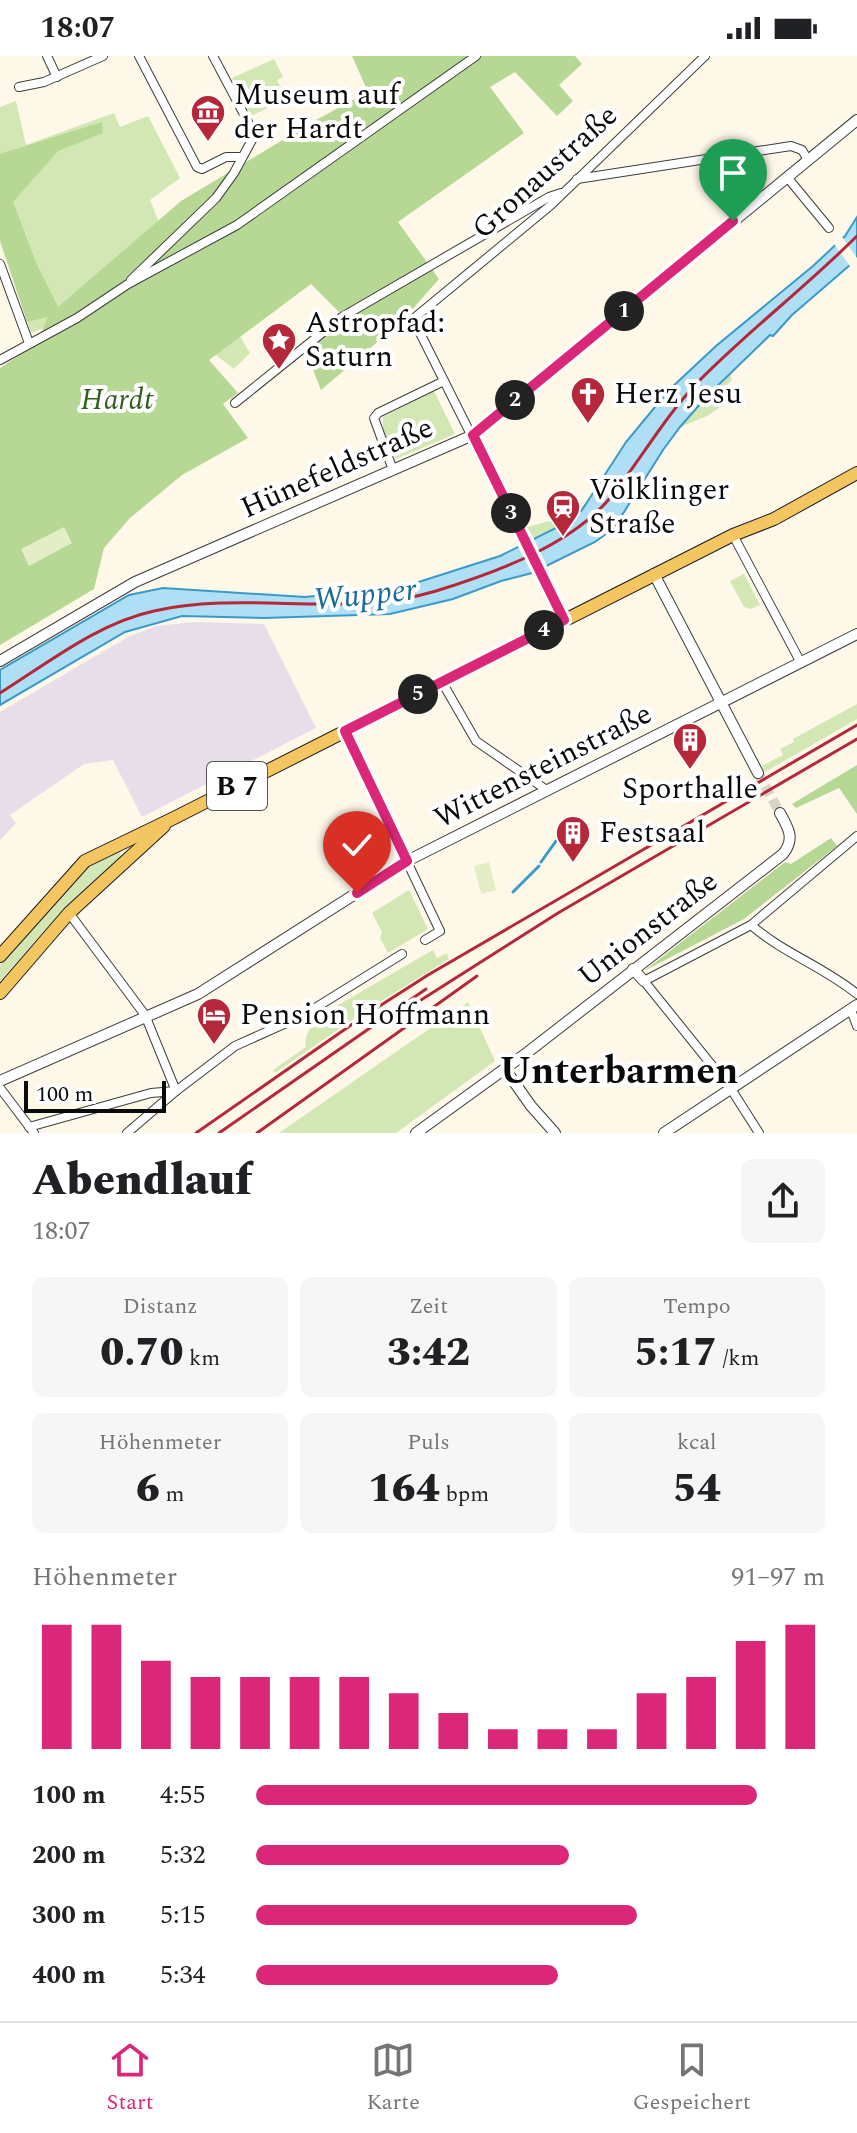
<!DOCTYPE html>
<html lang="de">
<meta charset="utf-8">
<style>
body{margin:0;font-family:Spectral,serif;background:#f6f6f6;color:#202124;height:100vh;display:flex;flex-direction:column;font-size:30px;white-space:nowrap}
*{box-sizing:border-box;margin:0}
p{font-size:26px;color:#757577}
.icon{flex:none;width:44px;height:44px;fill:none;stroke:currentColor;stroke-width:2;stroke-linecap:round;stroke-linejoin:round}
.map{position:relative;height:1077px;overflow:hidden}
.details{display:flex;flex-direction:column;background:#fff;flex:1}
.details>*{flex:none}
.scale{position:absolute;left:24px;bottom:20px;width:142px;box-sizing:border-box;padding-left:8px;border:4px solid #0a0a0a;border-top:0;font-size:22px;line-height:28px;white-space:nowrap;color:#0a0a0a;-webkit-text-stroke:6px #fff;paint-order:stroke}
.pin{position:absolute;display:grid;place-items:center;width:68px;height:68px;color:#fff;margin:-82px -34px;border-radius:50% 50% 50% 0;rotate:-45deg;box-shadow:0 0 8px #0007}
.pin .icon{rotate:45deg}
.km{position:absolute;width:40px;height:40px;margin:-20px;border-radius:50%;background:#222;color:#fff;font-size:22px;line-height:40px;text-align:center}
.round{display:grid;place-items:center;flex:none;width:84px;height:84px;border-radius:12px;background:#f6f6f6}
.head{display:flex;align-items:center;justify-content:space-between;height:136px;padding:0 32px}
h1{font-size:44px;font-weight:800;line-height:60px}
.stats{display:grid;grid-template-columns:repeat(3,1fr);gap:12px;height:136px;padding:8px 32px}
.stats div{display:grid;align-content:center;border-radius:12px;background:#f6f6f6;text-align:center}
.stats b{font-size:40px;font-weight:800}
.stats small{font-size:22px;font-weight:400}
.stats p{font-size:22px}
.chart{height:224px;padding:16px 32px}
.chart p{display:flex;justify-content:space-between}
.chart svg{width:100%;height:144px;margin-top:8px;stroke:#db2777;stroke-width:6}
ul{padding:0 32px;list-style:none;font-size:26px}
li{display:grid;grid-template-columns:128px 96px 1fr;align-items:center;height:60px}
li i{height:20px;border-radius:10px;background:#db2777}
.status{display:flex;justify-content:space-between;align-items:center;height:56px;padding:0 40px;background:#fff;direction:ltr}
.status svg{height:22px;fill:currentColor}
.menu{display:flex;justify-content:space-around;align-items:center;height:112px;border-top:2px solid #e0e0e0;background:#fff;font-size:22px;color:#757577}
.menu a{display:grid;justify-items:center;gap:4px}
.menu .active{color:#db2777}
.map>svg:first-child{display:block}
</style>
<div class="status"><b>18:07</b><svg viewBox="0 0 49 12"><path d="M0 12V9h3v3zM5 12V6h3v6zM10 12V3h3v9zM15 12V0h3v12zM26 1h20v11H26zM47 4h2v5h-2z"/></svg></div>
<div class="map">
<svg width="857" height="1077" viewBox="0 0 857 1077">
<rect width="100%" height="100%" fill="#fef8e9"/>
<polygon fill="#e8deea" points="195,566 264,568 316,672 142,761 113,704 84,708 10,759 16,767 0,784 0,656 128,581 156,570"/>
<g fill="#d2e7b4">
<polygon points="274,3 283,21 277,24 286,43 251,60 232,22"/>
<polygon points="16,45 26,89 114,57 120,71 148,60 180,122 150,144 173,201 233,268 250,297 234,313 207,292 57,267 31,277 0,187 0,51"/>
<polygon points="730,318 732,324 726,330 733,343 707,360 680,371"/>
<polygon points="434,335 455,378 396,403 383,374 383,361"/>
<polygon points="588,446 571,464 534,483 527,471 568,460"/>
<polygon points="744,518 760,549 751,553 744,551 730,525"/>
<polygon points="857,648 857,663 765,716 762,710 783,699 780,693 794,686 793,683"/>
<path d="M 117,794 L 121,798 L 120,804 L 60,857 L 0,925 L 0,909 C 32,871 70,812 117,794 Z"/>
<polygon points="409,834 428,873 388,897 380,882 382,876 372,857"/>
<path d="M 433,894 L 437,902 L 447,897 L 449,903 L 362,957 L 275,1017 L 273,1014 L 306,991 C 303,978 313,969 321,959 Z"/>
<polygon points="468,946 495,1005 396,1077 279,1077"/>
</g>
<g fill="#b7d794">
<polygon points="352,0 575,0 582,8 559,29 573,45 557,60 515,16 490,31 524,77 398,166 439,223 403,264 321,334 306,296 343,268 340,257 311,228 209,304 238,337 223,348 248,382 182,419 130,462 104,492 94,533 0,589 0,312 37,287 48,261 27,266 0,183 0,98 102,66 103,77 58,95 13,146 37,209 58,251 181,145 316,64 368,36"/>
<polygon points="857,709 857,758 839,732 796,752 792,748"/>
<polygon points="831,782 837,790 744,863 644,915 785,806 791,808"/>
</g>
<g fill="#e3eec6">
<polygon points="64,471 72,487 29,510 21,493"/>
<polygon points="489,806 496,834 481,838 474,810"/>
</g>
<polygon fill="#afdff4" stroke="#399ac8" stroke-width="2" points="857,161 857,203 792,259 773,280 770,279 709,338 680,371 663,394 614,472 595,486 532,517 501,525 453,543 390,558 264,562 182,560 125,576 0,649 0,614 129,539 163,532 305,541 403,531 500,500 554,473 582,454 626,386 669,334 716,290 813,210 845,180"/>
<g fill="#fef8e9">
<polygon points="840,178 857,202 857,208 852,213 832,185"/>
<polygon points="532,479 547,510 532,517 516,487"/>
</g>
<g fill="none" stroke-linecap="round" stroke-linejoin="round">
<g stroke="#399ac8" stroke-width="3">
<polyline points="541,806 556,785"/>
<polyline points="513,836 539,810"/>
</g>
<polyline stroke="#d9d4c8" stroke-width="10" stroke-dasharray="10 5" stroke-linecap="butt" points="758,717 780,757"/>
<g stroke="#3d3d3d" stroke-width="10">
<g id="minor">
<polyline points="47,0 57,21"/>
<polyline points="139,0 197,111 202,113 226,101 242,101"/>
<polyline points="19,31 44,26 103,0"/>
<polyline points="787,121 829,172"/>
<polyline points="577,123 791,90 802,94 808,104"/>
<polyline points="0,208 29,287"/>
<polyline points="131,224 216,142 234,117 253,82 248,66 213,0"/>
<polyline points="0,304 77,262 128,228 237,169 476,0"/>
<polyline points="235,347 342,261 549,141 561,137"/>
<polyline points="393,414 374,362 378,357 444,325"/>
<polyline points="733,479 801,607"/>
<polyline points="564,564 413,263 551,149 705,0"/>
<polyline points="442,626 476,685 548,735"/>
<polyline points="345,675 440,875 425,884"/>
<polyline points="69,857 145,959 176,1035"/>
<path d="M 751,869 C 783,897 824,911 857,938"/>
<polyline points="851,954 857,970"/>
<polyline points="0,1032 34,1077"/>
<polyline points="29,1071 151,1037 175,1035"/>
<polyline points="127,1077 176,1035 235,990 304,959 402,898"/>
<polyline points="759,1077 731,1033 644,925 751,869 857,780"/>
</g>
</g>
<g stroke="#3d3d3d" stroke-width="12">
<g id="tertiary">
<polyline points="654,518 758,717"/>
<polyline points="0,605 135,526 473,379 857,64"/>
<polyline points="633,913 644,925"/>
<polyline points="505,1013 531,1050 555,1077"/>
<polyline points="0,1025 198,938 407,805 857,578"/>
<path d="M 416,1077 L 528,996 L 783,798 C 795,783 789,773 780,757"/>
<polyline points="664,1077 857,949"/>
</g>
</g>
<g stroke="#1b1b1b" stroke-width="14">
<g id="primary">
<polyline points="0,900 85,805 172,763 733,479 774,463 857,417"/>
<polyline points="0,937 69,857 164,770"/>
</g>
</g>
<use href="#minor" stroke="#fff" stroke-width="8"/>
<use href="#tertiary" stroke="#fff" stroke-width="10"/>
<use href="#primary" stroke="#f4c662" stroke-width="12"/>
<g stroke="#b52839" stroke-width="3">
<path d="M 0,637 C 48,607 98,567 154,555 C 246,534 344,563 436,535 C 494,517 570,490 610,442 C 640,405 663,363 697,327 C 748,275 806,231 857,180"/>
<polyline points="421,944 558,857 857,683"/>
<polyline points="196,1077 364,960 428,919 857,669"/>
<polyline points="219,1077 426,933"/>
<polyline points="257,1077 477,920"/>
</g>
</g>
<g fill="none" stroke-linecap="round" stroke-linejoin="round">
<g stroke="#fff" stroke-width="16">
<polyline id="route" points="357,837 407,805 345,675 564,564 473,379 733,165"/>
</g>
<use href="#route" stroke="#db2777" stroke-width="10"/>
</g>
<defs>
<g id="museum-pin" transform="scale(1.8)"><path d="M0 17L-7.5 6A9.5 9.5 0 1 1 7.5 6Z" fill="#b52839" stroke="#fff"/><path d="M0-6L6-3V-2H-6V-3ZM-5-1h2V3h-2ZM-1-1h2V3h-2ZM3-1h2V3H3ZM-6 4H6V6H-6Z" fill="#fff"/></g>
<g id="sight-pin" transform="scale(1.8)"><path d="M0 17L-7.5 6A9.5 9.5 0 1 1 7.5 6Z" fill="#b52839" stroke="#fff"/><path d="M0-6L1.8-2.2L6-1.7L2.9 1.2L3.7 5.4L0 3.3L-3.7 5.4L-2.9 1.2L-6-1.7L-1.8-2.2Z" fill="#fff"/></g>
<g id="church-pin" transform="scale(1.8)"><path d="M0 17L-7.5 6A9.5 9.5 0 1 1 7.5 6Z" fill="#b52839" stroke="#fff"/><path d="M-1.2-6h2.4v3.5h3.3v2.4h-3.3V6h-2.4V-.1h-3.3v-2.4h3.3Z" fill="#fff"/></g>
<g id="station-pin" transform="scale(1.8)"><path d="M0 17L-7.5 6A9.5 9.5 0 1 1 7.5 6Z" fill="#b52839" stroke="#fff"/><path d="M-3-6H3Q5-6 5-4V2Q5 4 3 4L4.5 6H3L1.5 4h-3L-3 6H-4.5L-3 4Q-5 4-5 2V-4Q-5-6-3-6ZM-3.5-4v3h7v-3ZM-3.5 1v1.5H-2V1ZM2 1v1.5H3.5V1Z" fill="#fff"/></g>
<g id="building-pin" transform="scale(1.8)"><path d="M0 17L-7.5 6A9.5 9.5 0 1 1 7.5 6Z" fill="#b52839" stroke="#fff"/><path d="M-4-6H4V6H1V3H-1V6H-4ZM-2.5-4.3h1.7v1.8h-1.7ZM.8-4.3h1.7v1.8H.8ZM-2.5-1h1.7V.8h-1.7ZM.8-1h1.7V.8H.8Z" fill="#fff"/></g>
<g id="hotel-pin" transform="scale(1.8)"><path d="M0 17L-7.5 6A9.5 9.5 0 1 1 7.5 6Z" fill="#b52839" stroke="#fff"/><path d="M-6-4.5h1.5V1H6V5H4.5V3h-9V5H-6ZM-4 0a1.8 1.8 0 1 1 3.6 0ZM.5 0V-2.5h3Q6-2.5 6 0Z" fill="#fff"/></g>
</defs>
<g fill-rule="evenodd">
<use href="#museum-pin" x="208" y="56"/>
<use href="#sight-pin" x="279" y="284"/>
<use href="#church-pin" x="588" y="338"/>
<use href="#station-pin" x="563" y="451"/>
<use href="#building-pin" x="690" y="684"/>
<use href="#building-pin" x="573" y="777"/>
<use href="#hotel-pin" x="214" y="959"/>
</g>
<g text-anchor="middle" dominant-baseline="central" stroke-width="8" stroke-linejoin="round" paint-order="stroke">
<rect fill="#fff" stroke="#545454" stroke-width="2" x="207" y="706" width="60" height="48" rx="6"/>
<g font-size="28" font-weight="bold" fill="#0a0a0a">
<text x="237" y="730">B 7</text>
</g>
<g font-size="30" fill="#0a0a0a" stroke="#fff" text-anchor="start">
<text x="234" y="39">Museum auf<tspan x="234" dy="34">der Hardt</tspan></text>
<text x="305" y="267">Astropfad:<tspan x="305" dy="34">Saturn</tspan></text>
<text x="614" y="338">Herz Jesu</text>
<text x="589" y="434">Völklinger<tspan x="589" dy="34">Straße</tspan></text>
<text x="690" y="733" text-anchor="middle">Sporthalle</text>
<text x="599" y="777">Festsaal</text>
<text x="240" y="959">Pension Hoffmann</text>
</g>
<g font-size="30" fill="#0a0a0a" stroke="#fff">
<text transform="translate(545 116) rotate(-42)">Gronaustraße</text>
<text transform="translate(337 412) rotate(-24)">Hünefeldstraße</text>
<text transform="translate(543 710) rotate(-27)">Wittensteinstraße</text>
<text transform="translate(648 873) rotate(-38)">Unionstraße</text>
</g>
<g font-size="30" font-style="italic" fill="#305f1e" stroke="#fff">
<text x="117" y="344">Hardt</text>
</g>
<g font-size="32" font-style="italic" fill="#196a97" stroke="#fff">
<text transform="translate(365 539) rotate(-6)">Wupper</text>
</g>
<g font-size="38" font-weight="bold" fill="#0a0a0a" stroke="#fff">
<text x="619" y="1016">Unterbarmen</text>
</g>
</g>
</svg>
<div class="scale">100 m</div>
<div class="pin" style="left:733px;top:165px;background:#1e9e55"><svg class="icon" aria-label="arrive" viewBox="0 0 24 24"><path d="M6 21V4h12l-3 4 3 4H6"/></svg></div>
<div class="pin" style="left:357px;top:837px;background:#d93025"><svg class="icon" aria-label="check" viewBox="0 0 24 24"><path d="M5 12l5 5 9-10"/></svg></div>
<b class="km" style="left:624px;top:255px">1</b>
<b class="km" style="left:515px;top:344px">2</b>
<b class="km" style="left:511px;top:457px">3</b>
<b class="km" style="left:544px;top:574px">4</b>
<b class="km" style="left:418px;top:638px">5</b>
</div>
<section class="details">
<div class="head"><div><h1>Abendlauf</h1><p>18:07</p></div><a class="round"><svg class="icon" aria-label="share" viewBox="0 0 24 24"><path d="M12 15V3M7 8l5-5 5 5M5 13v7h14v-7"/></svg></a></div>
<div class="stats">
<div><p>Distanz</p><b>0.70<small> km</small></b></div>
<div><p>Zeit</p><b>3:42</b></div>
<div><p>Tempo</p><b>5:17<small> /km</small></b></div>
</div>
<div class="stats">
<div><p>Höhenmeter</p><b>6<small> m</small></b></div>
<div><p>Puls</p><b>164<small> bpm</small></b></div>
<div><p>kcal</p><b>54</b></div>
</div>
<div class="chart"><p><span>Höhenmeter</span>91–97 m</p>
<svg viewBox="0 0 160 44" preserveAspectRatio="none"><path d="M5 44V6M15 44V6M25 44V17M35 44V22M45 44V22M55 44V22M65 44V22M75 44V27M85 44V33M95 44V38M105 44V38M115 44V38M125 44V27M135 44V22M145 44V11M155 44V6"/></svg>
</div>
<ul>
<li><b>100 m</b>4:55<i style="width:88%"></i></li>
<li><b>200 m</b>5:32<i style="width:55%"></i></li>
<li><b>300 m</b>5:15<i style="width:67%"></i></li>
<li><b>400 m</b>5:34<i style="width:53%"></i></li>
</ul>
</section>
<nav class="menu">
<a class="active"><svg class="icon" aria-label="home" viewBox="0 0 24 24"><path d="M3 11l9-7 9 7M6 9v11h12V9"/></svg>Start</a>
<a><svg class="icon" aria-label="map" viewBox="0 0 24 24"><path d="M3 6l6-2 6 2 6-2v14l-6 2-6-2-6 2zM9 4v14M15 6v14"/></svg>Karte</a>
<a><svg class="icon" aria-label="saved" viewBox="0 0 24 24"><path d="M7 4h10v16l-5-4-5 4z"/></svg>Gespeichert</a>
</nav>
